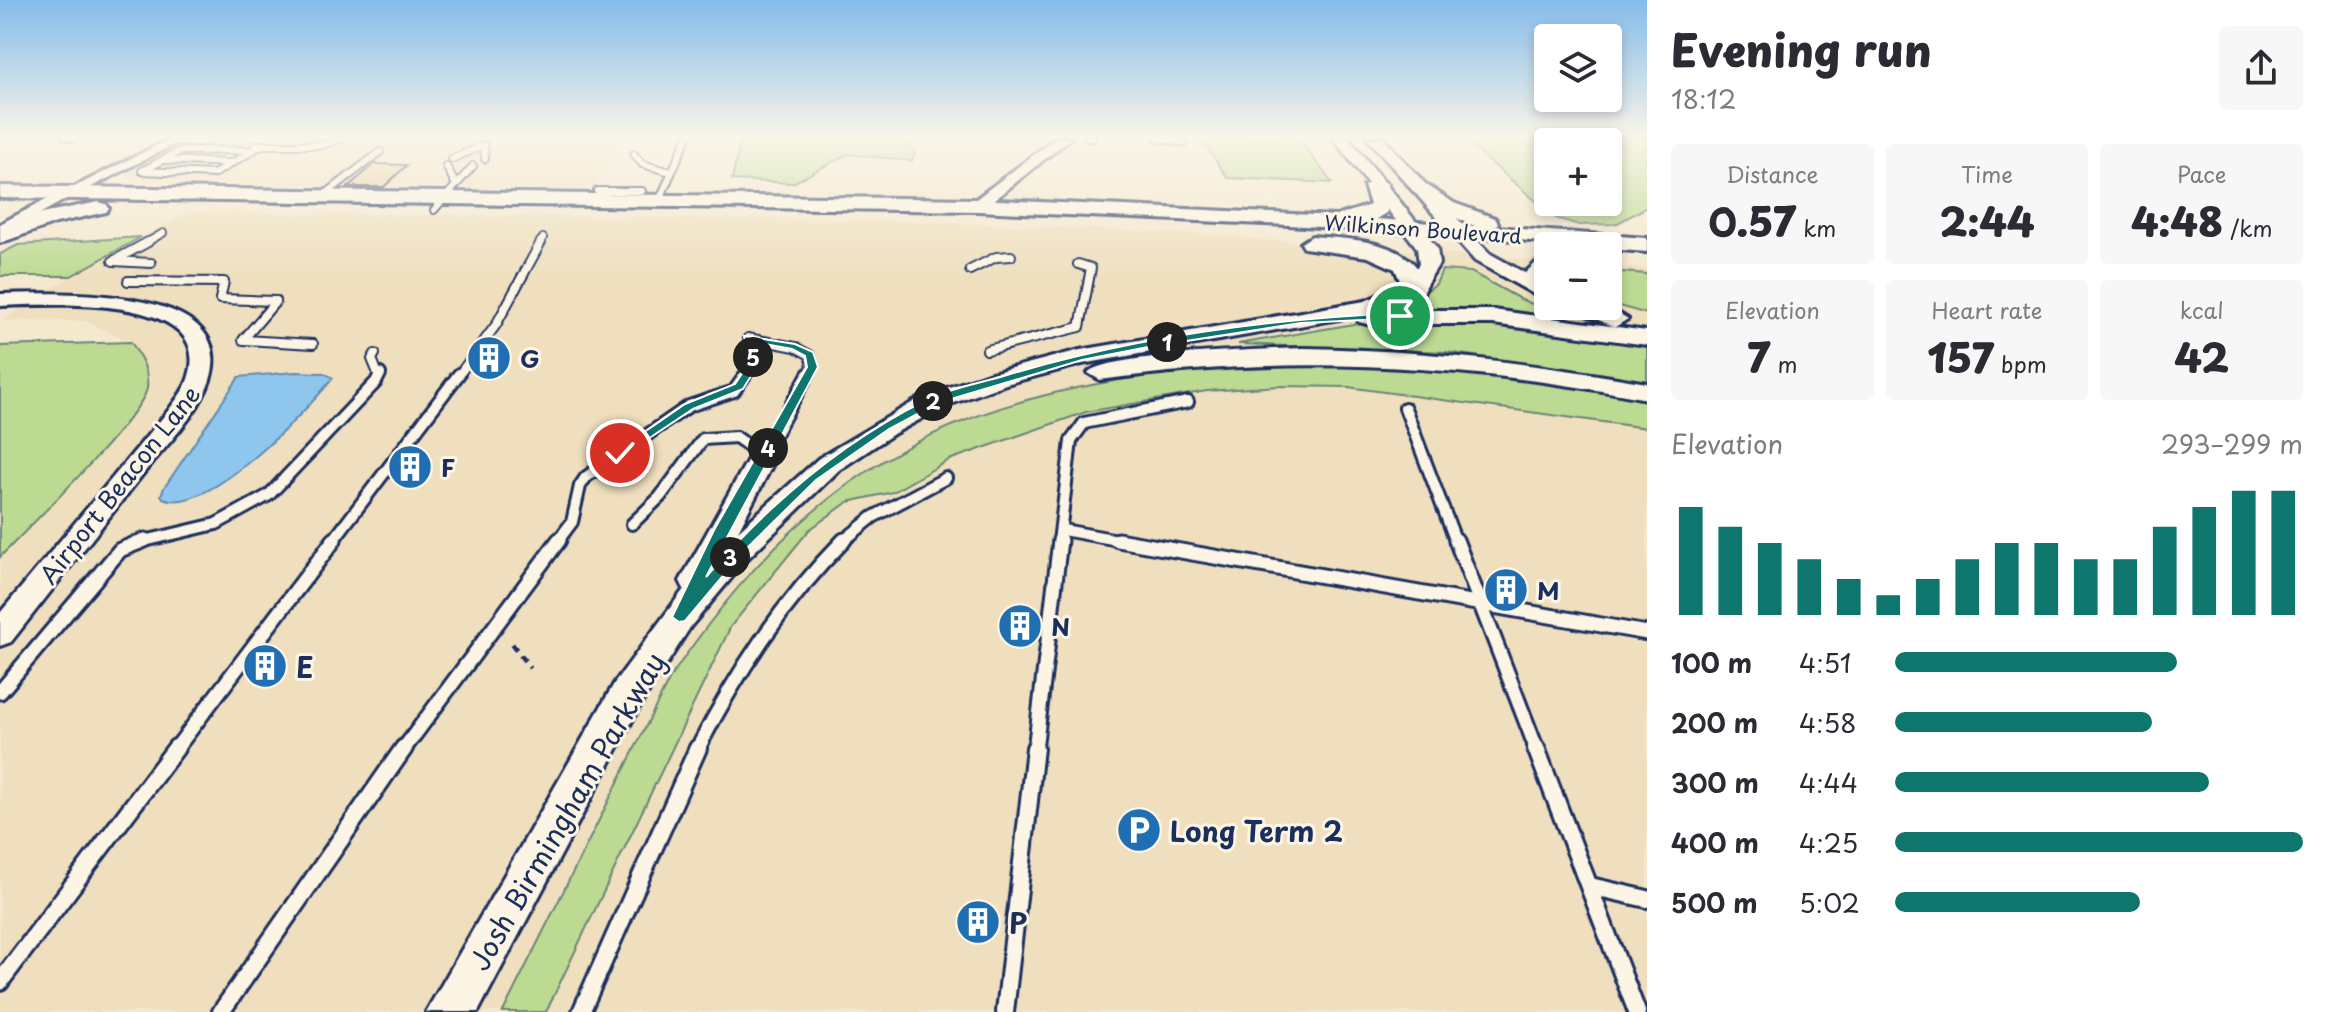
<!DOCTYPE html>
<meta charset="utf-8">
<style>
body{margin:0;font-family:"Playpen Sans",sans-serif;background:#f7f7f7;color:#2b2b33;height:100vh;display:flex;flex-direction:column;font-size:30px;white-space:nowrap}
*{box-sizing:border-box;margin:0}
p{font-size:26px;color:#7c7c81}
.icon{flex:none;width:44px;height:44px;fill:none;stroke:currentColor;stroke-width:2;stroke-linecap:round;stroke-linejoin:round}
.map{position:relative;flex:1;overflow:hidden}
.sheet{display:flex;flex-direction:column;background:#fff;width:680px}
.sheet>*{flex:none}
.buttons{position:absolute;left:1534px;top:24px;display:grid;gap:16px}
.buttons a{display:grid;place-items:center;width:88px;height:88px;border-radius:8px;background:#fff;box-shadow:0 4px 12px #0003;font-size:40px}
.pin{position:absolute;display:grid;place-items:center;width:68px;height:68px;color:#fff;margin:-34px;border:4px solid #fff;border-radius:50%;box-shadow:0 2px 8px #0007}
.km{position:absolute;width:40px;height:40px;margin:-20px;border-radius:50%;background:#222;color:#fff;font-size:22px;line-height:40px;text-align:center}
.round{display:grid;place-items:center;flex:none;width:84px;height:84px;border-radius:8px;background:#f7f7f7}
.summary{display:flex;align-items:center;justify-content:space-between;height:136px;padding:0 24px}
h1{font-size:44px;font-weight:800;line-height:60px}
.metrics{display:grid;grid-template-columns:repeat(3,1fr);gap:12px;height:136px;padding:8px 24px}
.metrics div{display:grid;align-content:center;border-radius:8px;background:#f7f7f7;text-align:center}
.metrics b{font-size:40px;font-weight:800}
.metrics small{font-size:22px;font-weight:400}
.metrics p{font-size:22px}
.chart{height:224px;padding:16px 24px}
.chart p{display:flex;justify-content:space-between}
.chart svg{width:100%;height:144px;margin-top:8px;stroke:#0f766e;stroke-width:6}
ul{padding:0 24px;list-style:none;font-size:26px}
li{display:grid;grid-template-columns:128px 96px 1fr;align-items:center;height:60px}
li i{height:20px;border-radius:10px;background:#0f766e}
main{display:flex;flex:1;min-height:0}
.map>svg:first-child{display:block}
</style>
<main>
<div class="map">
<svg width="1647" height="1012" viewBox="0 0 1647 1012">
<rect width="100%" height="100%" fill="#f4e8ce"/>
<filter id="ink" filterUnits="userSpaceOnUse"><feTurbulence type="fractalNoise" baseFrequency=".0125" numOctaves="2"/><feDisplacementMap in="SourceGraphic" scale="16" xChannelSelector="R" yChannelSelector="G"/><feConvolveMatrix kernelMatrix="1 2 1 2 8 2 1 2 1" color-interpolation-filters="sRGB"/></filter>
<g filter="url(#ink)">
<g fill="#efdfbe">
<polygon points="237,138 310,139 676,138 622,140 592,189 131,182 125,172 179,145 224,147"/>
<polygon points="188,212 912,221 1178,233 1548,261 1548,306 1608,306 1608,266 1647,269 1647,1012 0,1012 0,557 126,422 147,391 146,367 131,342 85,321 3,320 71,276"/>
</g>
<g fill="#bcda92" stroke="#6c8478" stroke-width="2" fill-rule="evenodd">
<polygon points="749,138 901,138 916,152 912,161 848,154 793,183 732,180 740,143"/>
<polygon points="1200,138 1298,138 1332,183 1228,178"/>
<path d="M 1462,138 L 1647,138 L 1647,207 L 1616,224 L 1579,225 L 1556,218 ZM 1548,142 L 1608,142 L 1608,202 L 1548,202 Z"/>
<polygon points="141,237 71,276 0,276 0,254 18,245"/>
<polygon points="1442,270 1471,272 1520,299 1581,323 1401,308 1436,284"/>
<polygon points="1608,271 1647,274 1647,314 1608,303"/>
<polygon points="1468,319 1647,345 1647,381 1446,352 1238,344 1365,322"/>
<path d="M 131,342 C 141,358 149,369 147,388 C 143,416 26,530 0,557 L 0,346 Z"/>
<path d="M 1290,363 L 1455,368 L 1647,396 L 1647,428 L 1348,387 L 1279,386 L 1207,391 L 1086,412 L 949,460 L 893,492 L 848,502 L 809,530 L 731,626 L 546,1012 L 503,1012 L 670,678 C 838,428 1003,380 1290,363 Z"/>
</g>
<path fill="#8fc6ed" stroke="#618ab4" stroke-width="2" d="M 295,372 L 324,373 L 333,378 C 307,410 206,518 163,498 L 161,495 L 164,488 L 239,377 Z"/>
<polygon fill="#e2ca99" stroke="#1b2f5e" stroke-width="2" points="374,164 407,165 384,187 348,187"/>
<g fill="none" stroke-linecap="round" stroke-linejoin="round">
<g stroke="#1b2f5e" stroke-width="10">
<g id="service-far4">
<polyline points="66,138 74,138"/>
<polyline points="1087,138 1092,138"/>
<polyline points="1158,138 1185,143"/>
<polyline points="173,141 208,142"/>
<polyline points="255,145 323,145 343,138"/>
<polyline points="484,145 485,159"/>
<polyline points="253,150 180,151 142,171 214,174 262,145"/>
<polyline points="634,154 642,164 671,172"/>
<polyline points="452,159 484,145"/>
<polyline points="163,160 230,163"/>
<polyline points="446,166 456,185"/>
<polyline points="597,191 642,191"/>
<polyline points="323,196 380,152"/>
<polyline points="659,201 687,138"/>
<polyline points="434,210 473,166"/>
<polyline points="144,244 163,233"/>
<polyline points="540,244 543,238"/>
</g>
</g>
<g stroke="#1b2f5e" stroke-width="12">
<g id="service-far3">
<polyline points="148,242 113,261 151,263"/>
<polyline points="970,270 996,257 1011,256"/>
<polyline points="128,281 224,282 220,299 276,301"/>
<polyline points="276,301 243,340 313,344"/>
<polyline points="987,350 1080,327 1091,268 1078,264"/>
<polyline points="375,354 372,359 379,376"/>
<polyline points="458,376 496,325 541,242"/>
<polyline points="745,376 754,363 748,338 795,347 810,355 812,367 807,376"/>
</g>
</g>
<g stroke="#1b2f5e" stroke-width="16">
<g id="service-far2">
<polyline points="1405,408 1456,542"/>
<polyline points="632,524 660,497 703,439 736,437 763,456 808,374"/>
<polyline points="1063,530 1129,542"/>
<polyline points="140,542 216,524 269,495 376,382 380,374"/>
<polyline points="332,542 459,374"/>
<polyline points="557,542 572,522 580,486 586,477 689,406 734,391 746,374"/>
<polyline points="842,542 873,517 946,478"/>
<polyline points="1059,542 1071,441 1084,423 1188,402"/>
</g>
</g>
<g stroke="#1b2f5e" stroke-width="19">
<g id="service-far1">
<polyline points="1118,540 1647,633"/>
<polyline points="1456,540 1537,750"/>
<polyline points="0,692 120,550 145,540"/>
<polyline points="175,750 334,540"/>
<polyline points="403,750 559,540"/>
<path d="M 697,750 C 737,672 782,603 844,540"/>
<polyline points="1035,750 1060,540"/>
</g>
</g>
<g stroke="#1b2f5e" stroke-width="22">
<g id="service">
<polyline points="1536,748 1637,1012"/>
<polyline points="1590,886 1647,899"/>
<polyline points="0,982 176,748"/>
<polyline points="221,1012 404,748"/>
<polyline points="581,1012 698,748"/>
<polyline points="1005,1012 1035,748"/>
</g>
</g>
<g stroke="#1b2f5e" stroke-width="6">
<polygon id="minor" points="172,138 186,138 74,196 62,193"/>
</g>
<g stroke="#1b2f5e" stroke-width="6">
<g id="tertiary">
<polygon points="1056,138 1071,138 984,208 972,208 972,202"/>
<polygon points="64,190 77,193 0,236 0,224"/>
<path d="M 0,294 C 52,293 241,283 210,380 C 199,414 165,446 143,474 C 99,530 55,586 11,642 L 0,646 L 0,613 L 168,411 C 175,401 184,391 188,379 C 218,291 48,305 0,306 Z"/>
</g>
</g>
<g stroke="#1b2f5e" stroke-width="6">
<g id="secondary">
<polygon points="1333,138 1349,138 1437,248 1439,264 1420,294 1381,310 1493,310 1647,331 1647,345 1493,324 1367,324 1359,322 1356,316 1082,364 1006,384 943,407 895,433 839,470 749,557 691,626 641,704 478,1012 426,1012 615,682 684,589 680,581 753,450 773,450 777,456 738,531 819,458 925,395 988,374 1080,350 1365,301 1404,284 1419,264 1417,248"/>
<polygon points="1367,138 1383,138 1489,253 1548,286 1548,302 1475,261"/>
<path d="M 1305,348 C 1421,350 1533,363 1647,383 L 1647,399 C 1461,364 1288,354 1100,380 L 1088,373 C 1101,354 1274,349 1305,348 Z"/>
</g>
</g>
<g stroke="#1b2f5e" stroke-width="6">
<g id="primary">
<polygon points="1378,178 1388,184 1385,188 1391,203 1386,213 1376,219 1475,226 1440,211 1412,190 1409,186 1412,182 1419,180 1454,203 1495,218 1498,223 1495,227 1647,238 1647,252 1608,249 1608,246 1289,225 978,211 0,198 0,186 978,199 1336,216 1370,205 1364,186"/>
<polygon points="99,202 106,204 109,208 106,212 56,223 0,243 0,229 42,213"/>
<path d="M 1312,236 C 1351,239 1417,240 1426,288 L 1423,293 L 1405,293 L 1395,269 L 1368,257 L 1304,248 L 1301,243 Z"/>
<polygon points="1548,257 1548,292 1539,290 1525,273 1540,259"/>
<polygon points="1573,306 1607,306 1628,319 1615,327 1577,311"/>
</g>
</g>
<polyline stroke="#1b2f5e" stroke-width="5" stroke-dasharray="7 7" stroke-linecap="butt" points="512,644 530,668"/>
<use href="#service-far4" stroke="#fcf5e5" stroke-width="6"/>
<use href="#service-far3" stroke="#fcf5e5" stroke-width="8"/>
<use href="#service-far2" stroke="#fcf5e5" stroke-width="10"/>
<use href="#service-far1" stroke="#fcf5e5" stroke-width="13"/>
<use href="#service" stroke="#fcf5e5" stroke-width="16"/>
<use href="#minor" fill="#fcf5e5" fill-rule="evenodd"/>
<use href="#tertiary" fill="#fcf5e5" fill-rule="evenodd"/>
<use href="#secondary" fill="#fcf5e5" fill-rule="evenodd"/>
<use href="#primary" fill="#fcf5e5" fill-rule="evenodd"/>
</g>
</g>
<linearGradient id="sky" x2="0" y2="1"><stop stop-color="#84bbea"/><stop offset="0.49" stop-color="#faf5e9"/><stop offset="1" stop-color="#faf5e9" stop-opacity="0"/></linearGradient>
<rect width="1647" height="279" fill="url(#sky)"/>
<path fill="#0f766e" stroke="#fff" stroke-width="2" d="M 1400,313 L 1404,318 L 1301,323 L 1148,347 L 1082,360 L 938,403 L 889,429 L 816,480 L 743,552 L 685,621 L 679,622 L 672,617 L 714,530 L 807,367 L 805,356 L 792,349 L 754,342 L 759,363 L 743,389 L 693,409 L 624,455 L 614,453 L 685,404 L 735,384 L 749,363 L 744,336 L 795,344 L 813,352 L 818,367 L 706,577 C 768,505 840,443 926,400 C 950,388 981,383 1007,375 C 1135,337 1267,319 1400,313 Z"/>
<defs>
<g id="building-disc" transform="scale(2.3)"><circle r="9.5" fill="#1f6fb2" stroke="#fcf5e5"/><path d="M-4-6H4V6H1V3H-1V6H-4ZM-2.5-4.3h1.7v1.8h-1.7ZM.8-4.3h1.7v1.8H.8ZM-2.5-1h1.7V.8h-1.7ZM.8-1h1.7V.8H.8Z" fill="#fff"/></g>
<g id="parking-disc" transform="scale(2.3)"><circle r="9.5" fill="#1f6fb2" stroke="#fcf5e5"/><path d="M-3.5-5.5H1a3.5 3.5 0 0 1 0 7H-1V5.5H-3.5ZM-1-3.4V-.6H.8a1.4 1.4 0 0 0 0-2.8Z" fill="#fff"/></g>
</defs>
<g fill-rule="evenodd">
<use href="#building-disc" x="489" y="358"/>
<use href="#building-disc" x="410" y="467"/>
<use href="#building-disc" x="1506" y="590"/>
<use href="#building-disc" x="1020" y="626"/>
<use href="#building-disc" x="265" y="666"/>
<use href="#parking-disc" x="1139" y="830"/>
<use href="#building-disc" x="978" y="922"/>
</g>
<g text-anchor="middle" dominant-baseline="central" stroke-width="6" stroke-linejoin="round" paint-order="stroke">
<g font-size="20" fill="#1b2f5e" stroke="#fcf5e5">
<text transform="translate(1423 229) rotate(4)">Wilkinson Boulevard</text>
</g>
<g font-size="24" font-weight="bold" fill="#1b2f5e" stroke="#fcf5e5" text-anchor="start">
<text x="520" y="358">G</text>
<text x="441" y="467">F</text>
<text x="1537" y="590">M</text>
<text x="1051" y="626">N</text>
</g>
<g font-size="24" fill="#1b2f5e" stroke="#fcf5e5">
<text transform="translate(119 484) rotate(-52)">Airport Beacon Lane</text>
</g>
<g font-size="28" font-weight="bold" fill="#1b2f5e" stroke="#fcf5e5" text-anchor="start">
<text x="296" y="666">E</text>
<text x="1170" y="830">Long Term 2</text>
<text x="1009" y="922">P</text>
</g>
<g font-size="28" fill="#1b2f5e" stroke="#fcf5e5">
<text transform="translate(566 811) rotate(-60)">Josh Birmingham Parkway</text>
</g>
</g>
</svg>
<div class="buttons">
<a><svg class="icon" aria-label="layers" viewBox="0 0 24 24"><path d="M12 4l9 5-9 5-9-5zM3 14l9 5 9-5"/></svg></a>
<a>+</a>
<a>−</a>
</div>
<div class="pin" style="left:1400px;top:316px;background:#1e9e55"><svg class="icon" aria-label="arrive" viewBox="0 0 24 24"><path d="M6 21V4h12l-3 4 3 4H6"/></svg></div>
<div class="pin" style="left:620px;top:453px;background:#d93025"><svg class="icon" aria-label="check" viewBox="0 0 24 24"><path d="M5 12l5 5 9-10"/></svg></div>
<b class="km" style="left:1167px;top:342px">1</b>
<b class="km" style="left:933px;top:401px">2</b>
<b class="km" style="left:730px;top:557px">3</b>
<b class="km" style="left:768px;top:448px">4</b>
<b class="km" style="left:753px;top:357px">5</b>
</div>
<section class="sheet">
<div class="summary"><div><h1>Evening run</h1><p>18:12</p></div><a class="round"><svg class="icon" aria-label="share" viewBox="0 0 24 24"><path d="M12 15V3M7 8l5-5 5 5M5 13v7h14v-7"/></svg></a></div>
<div class="metrics">
<div><p>Distance</p><b>0.57<small> km</small></b></div>
<div><p>Time</p><b>2:44</b></div>
<div><p>Pace</p><b>4:48<small> /km</small></b></div>
</div>
<div class="metrics">
<div><p>Elevation</p><b>7<small> m</small></b></div>
<div><p>Heart rate</p><b>157<small> bpm</small></b></div>
<div><p>kcal</p><b>42</b></div>
</div>
<div class="chart"><p><span>Elevation</span>293–299 m</p>
<svg viewBox="0 0 160 44" preserveAspectRatio="none"><path d="M5 44V11M15 44V17M25 44V22M35 44V27M45 44V33M55 44V38M65 44V33M75 44V27M85 44V22M95 44V22M105 44V27M115 44V27M125 44V17M135 44V11M145 44V6M155 44V6"/></svg>
</div>
<ul>
<li><b>100 m</b>4:51<i style="width:69%"></i></li>
<li><b>200 m</b>4:58<i style="width:63%"></i></li>
<li><b>300 m</b>4:44<i style="width:77%"></i></li>
<li><b>400 m</b>4:25<i style="width:100%"></i></li>
<li><b>500 m</b>5:02<i style="width:60%"></i></li>
</ul>
</section>
</main>
